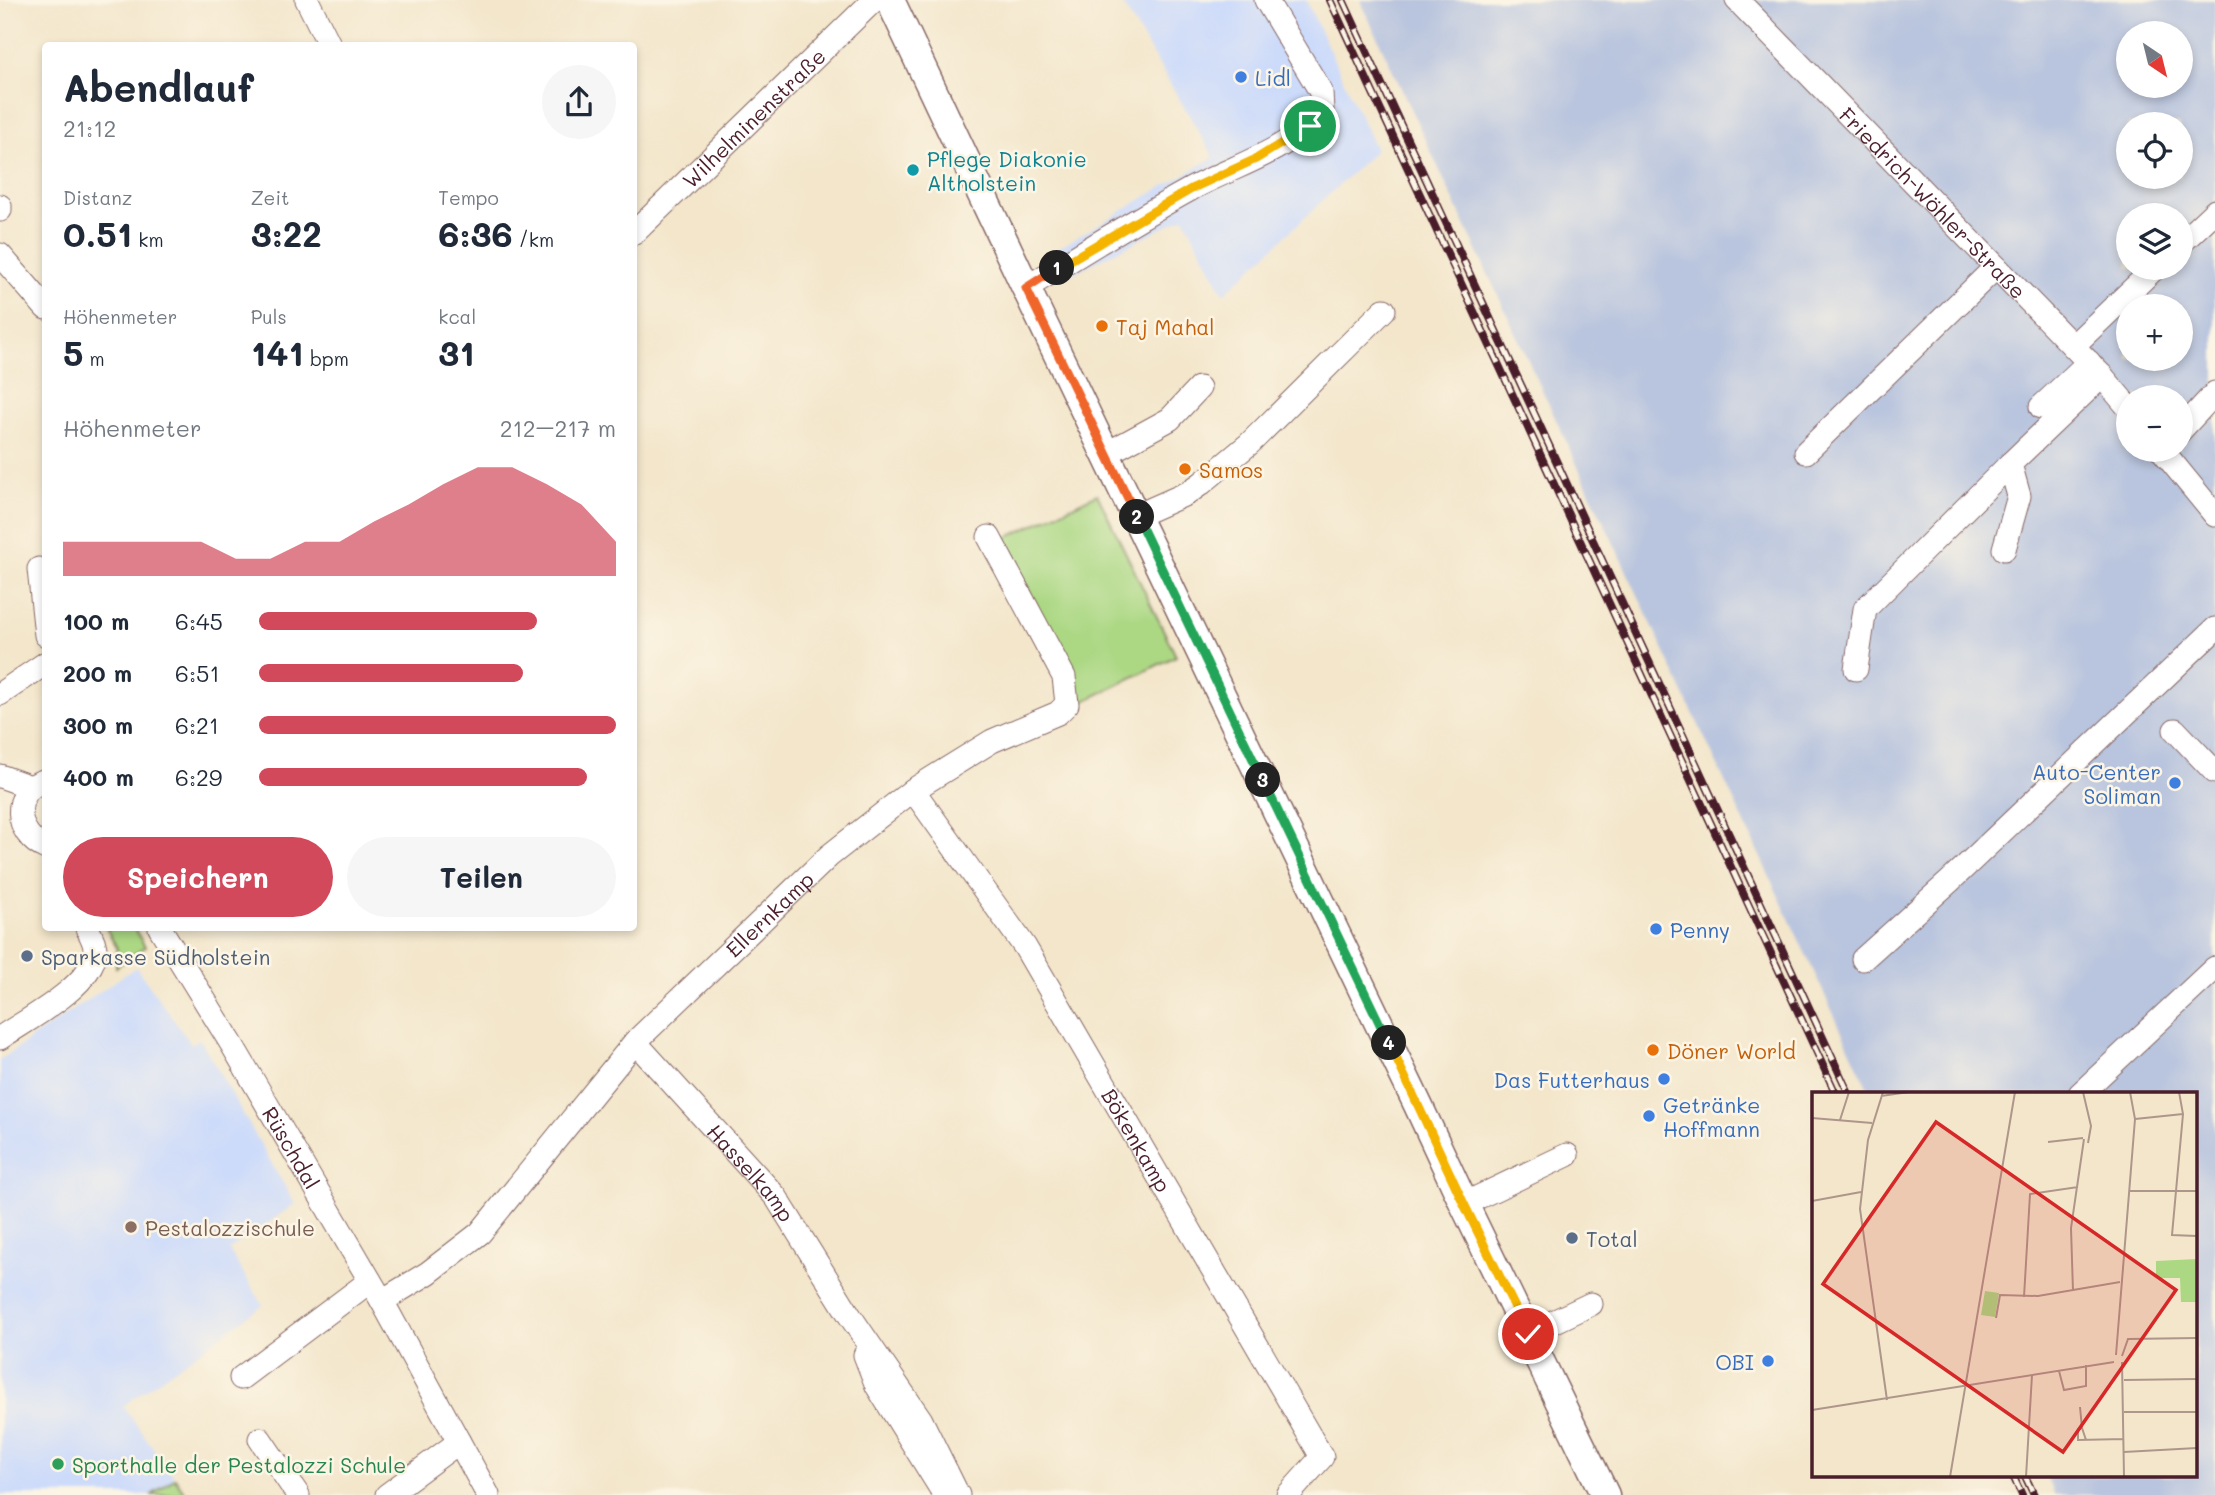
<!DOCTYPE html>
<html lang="de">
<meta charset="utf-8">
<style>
body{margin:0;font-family:Mali,sans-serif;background:#f6f6f7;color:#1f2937;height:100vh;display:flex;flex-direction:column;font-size:26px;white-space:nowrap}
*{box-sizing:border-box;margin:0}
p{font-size:23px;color:#747a83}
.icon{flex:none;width:38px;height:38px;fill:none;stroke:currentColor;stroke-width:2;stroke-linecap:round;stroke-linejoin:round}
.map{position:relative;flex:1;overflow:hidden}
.sheet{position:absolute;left:42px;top:42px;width:595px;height:889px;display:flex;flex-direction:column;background:#fff;border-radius:7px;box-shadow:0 4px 10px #0003}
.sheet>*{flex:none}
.needle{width:46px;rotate:145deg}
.controls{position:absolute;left:2116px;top:21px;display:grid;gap:14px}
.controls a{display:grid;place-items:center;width:77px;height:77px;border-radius:50%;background:#fff;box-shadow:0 4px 10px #0003;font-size:35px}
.pin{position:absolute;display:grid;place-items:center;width:60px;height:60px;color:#fff;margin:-30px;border:4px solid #fff;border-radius:50%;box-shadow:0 2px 7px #0007}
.km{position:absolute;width:35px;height:35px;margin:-18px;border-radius:50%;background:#222;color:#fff;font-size:19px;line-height:35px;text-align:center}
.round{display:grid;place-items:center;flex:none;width:74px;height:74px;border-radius:37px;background:#f6f6f7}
.headline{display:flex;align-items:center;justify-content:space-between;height:119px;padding:0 21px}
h1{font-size:38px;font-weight:700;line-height:52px}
.metrics{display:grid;grid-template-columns:repeat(3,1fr);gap:10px;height:119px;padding:7px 21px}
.metrics div{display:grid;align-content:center}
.metrics b{font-size:35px;font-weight:700}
.metrics small{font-size:19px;font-weight:400}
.metrics p{font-size:19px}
.chart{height:196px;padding:14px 21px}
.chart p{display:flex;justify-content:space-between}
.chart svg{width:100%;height:126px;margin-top:7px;fill:#d1495b;opacity:.7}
.cta{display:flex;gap:14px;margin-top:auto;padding:14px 21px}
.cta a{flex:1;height:80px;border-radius:42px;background:#d1495b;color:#fff;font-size:28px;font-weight:700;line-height:80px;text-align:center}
.cta a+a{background:#f6f6f7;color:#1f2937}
ul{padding:0 21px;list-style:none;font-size:23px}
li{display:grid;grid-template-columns:112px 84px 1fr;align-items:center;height:52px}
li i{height:18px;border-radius:9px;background:#d1495b}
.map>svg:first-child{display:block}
</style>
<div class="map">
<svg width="2215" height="1495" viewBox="0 0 2215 1495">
<rect width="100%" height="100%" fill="#fcf5e5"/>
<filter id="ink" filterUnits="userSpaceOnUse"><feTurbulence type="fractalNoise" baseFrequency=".0143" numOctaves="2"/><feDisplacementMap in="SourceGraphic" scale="14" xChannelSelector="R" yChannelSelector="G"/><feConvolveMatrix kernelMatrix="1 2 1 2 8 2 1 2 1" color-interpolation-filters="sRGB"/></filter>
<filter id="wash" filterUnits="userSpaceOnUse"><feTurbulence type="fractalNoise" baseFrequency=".00686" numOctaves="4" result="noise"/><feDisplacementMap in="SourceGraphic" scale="28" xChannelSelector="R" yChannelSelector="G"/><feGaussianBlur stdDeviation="1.57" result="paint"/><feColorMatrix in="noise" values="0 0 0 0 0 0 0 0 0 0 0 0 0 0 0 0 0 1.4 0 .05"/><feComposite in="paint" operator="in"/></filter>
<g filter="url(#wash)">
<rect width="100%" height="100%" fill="#f3e6cb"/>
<g fill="#cddbfa">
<polygon points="1120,0 1306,0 1376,150 1224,294 1184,217 1060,280 1048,254 1214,157"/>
<polygon points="136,967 191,1044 200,1039 295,1204 229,1250 263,1305 123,1406 175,1478 152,1495 0,1495 0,1060"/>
</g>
<path fill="#b9c5de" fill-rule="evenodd" d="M 1360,0 L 2215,0 L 2215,1495 L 2055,1495 L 2046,1476 L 2196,1476 L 2196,1094 L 1871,1094 ZM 2128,33 L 2180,33 L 2180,86 L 2128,86 ZM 2128,124 L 2180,124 L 2180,177 L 2128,177 ZM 2128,215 L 2180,215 L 2180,268 L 2128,268 ZM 2128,306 L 2180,306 L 2180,359 L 2128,359 ZM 2128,397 L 2180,397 L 2180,450 L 2128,450 Z"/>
<g fill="#acd884" stroke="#7b7c58" stroke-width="2">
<polygon points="1097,494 1176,656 1083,702 1004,539"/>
<polygon points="106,928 134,928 145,947 116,967 117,948"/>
<polygon points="175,1478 186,1495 152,1495"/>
</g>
</g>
<g filter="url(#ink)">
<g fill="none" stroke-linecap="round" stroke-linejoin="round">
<g stroke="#856563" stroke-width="25">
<g id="minor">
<polyline points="307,0 330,46"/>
<path id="s1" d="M 1737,0 L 2102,376 L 2128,407"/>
<polyline points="0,206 0,210"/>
<path id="s2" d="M 634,233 L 874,0"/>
<polyline points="2180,244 2215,211"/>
<polyline points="0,255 46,308"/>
<path d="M 1026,288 C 1080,254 1135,220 1191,189 C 1235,165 1291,151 1322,110 L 1321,92 L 1266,0"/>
<polyline points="2073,346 2155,268"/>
<polyline points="2041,407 2089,362"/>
<polyline points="2180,431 2215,393"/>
<polyline points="2162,450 2215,515"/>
<polyline points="1806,452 1996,267"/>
<polyline points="1106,454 1170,419 1199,388"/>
<polyline points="1136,516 1188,493 1202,483 1249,444 1384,310"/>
<polyline points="2004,549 2019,496 2010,464 2102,376"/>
<polyline points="39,569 46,635"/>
<polyline points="1856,669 1865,609 2010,464"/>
<polyline points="0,694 46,663"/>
<polyline points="2175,730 2215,772"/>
<polyline points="0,776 31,787"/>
<path d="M 46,780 C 10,790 14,835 46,848"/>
<path id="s3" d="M 913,790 L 1025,947 L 1322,1457 L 1288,1495"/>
<path id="s4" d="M 160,928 L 231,1043 L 382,1301 L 488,1495"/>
<polyline points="1863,959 1950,881 2215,629"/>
<path d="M 0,1038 C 26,1020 91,987 95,953 C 96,946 91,935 87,928"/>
<path id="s5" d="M 635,1042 L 776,1197 L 850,1316 L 921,1420 L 958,1495"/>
<polyline points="2080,1094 2215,968"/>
<polyline points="1464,1204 1567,1155"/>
<path id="s6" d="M 382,1301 L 428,1273 L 480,1233 L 635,1042 L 829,856 L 913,790 L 992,741 L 1058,713 L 1067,704 L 1064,677 L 989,537"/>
<polyline points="1528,1334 1591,1304"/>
<polyline points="865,1355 877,1386 941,1489"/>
<polyline points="241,1378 370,1281"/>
<polyline points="260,1439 298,1495"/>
<polyline points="387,1495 459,1442"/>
</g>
</g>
<g stroke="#856563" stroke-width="31">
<polyline id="major" points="890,0 1026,288 1418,1105 1464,1204 1605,1495"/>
</g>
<use href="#minor" stroke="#fff" stroke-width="23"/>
<use href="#major" stroke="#fff" stroke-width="28"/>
<g stroke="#4a1f2b" stroke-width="8">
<g id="rail">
<polyline points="1330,0 1836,1094"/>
<polyline points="1343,0 1849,1094"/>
<polyline points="2013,1476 2022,1495"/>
<polyline points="2025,1476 2034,1495"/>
</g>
</g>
<use href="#rail" stroke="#fcf5e5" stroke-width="5" stroke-dasharray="16" stroke-linecap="butt"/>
</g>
</g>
<g fill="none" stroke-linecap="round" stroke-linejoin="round" filter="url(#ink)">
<g stroke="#fff" stroke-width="14">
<polyline id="split-1" points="1057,268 1193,188 1256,159 1310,126"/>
</g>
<g stroke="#fff" stroke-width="14">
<polyline id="split-2" points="1057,268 1026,288 1137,517"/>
</g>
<g stroke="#fff" stroke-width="14">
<polyline id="split-3" points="1137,517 1263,780"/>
</g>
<g stroke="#fff" stroke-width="14">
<polyline id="split-4" points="1263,780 1389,1043"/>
</g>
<g stroke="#fff" stroke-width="14">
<polyline id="split-5" points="1389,1043 1464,1204 1528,1334"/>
</g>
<use href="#split-1" stroke="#f5b400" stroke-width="9"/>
<use href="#split-2" stroke="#f0652b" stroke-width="9"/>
<use href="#split-3" stroke="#22a559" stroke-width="9"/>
<use href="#split-4" stroke="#22a559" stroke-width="9"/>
<use href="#split-5" stroke="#f5b400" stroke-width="9"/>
</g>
<g fill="#3f7fe0" stroke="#fcf5e5" stroke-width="2.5">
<circle cx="1241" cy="77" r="7"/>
<circle cx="2175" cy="783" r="7"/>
<circle cx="1656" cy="929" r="7"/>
<circle cx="1664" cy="1079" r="7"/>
<circle cx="1649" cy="1116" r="7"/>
<circle cx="1768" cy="1361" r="7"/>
</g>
<circle fill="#0f9aa8" stroke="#fcf5e5" stroke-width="2.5" cx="913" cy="170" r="7"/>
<g fill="#e8710a" stroke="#fcf5e5" stroke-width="2.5">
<circle cx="1102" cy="326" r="7"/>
<circle cx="1185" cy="469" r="7"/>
<circle cx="1653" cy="1050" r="7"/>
</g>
<g fill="#5c6f8a" stroke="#fcf5e5" stroke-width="2.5">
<circle cx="27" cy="956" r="7"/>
<circle cx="1572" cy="1238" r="7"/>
</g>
<circle fill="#8d6e63" stroke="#fcf5e5" stroke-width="2.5" cx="131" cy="1227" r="7"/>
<circle fill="#2e9e5b" stroke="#fcf5e5" stroke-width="2.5" cx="58" cy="1464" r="7"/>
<g text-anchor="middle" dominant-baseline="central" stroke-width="5" stroke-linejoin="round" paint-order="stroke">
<g font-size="21" fill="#366cbe" stroke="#fcf5e5" text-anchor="start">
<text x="1255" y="77">Lidl</text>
<text x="2161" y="771" text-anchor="end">Auto-Center<tspan x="2161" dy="24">Soliman</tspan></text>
<text x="1670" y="929">Penny</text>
<text x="1650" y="1079" text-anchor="end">Das Futterhaus</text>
<text x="1663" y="1104">Getränke<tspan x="1663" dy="24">Hoffmann</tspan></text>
<text x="1754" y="1361" text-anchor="end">OBI</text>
</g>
<g font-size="21" fill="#4a1f2b" stroke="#fcf5e5">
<text stroke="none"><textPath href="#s2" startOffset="166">Wilhelminenstraße</textPath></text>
<text stroke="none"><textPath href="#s1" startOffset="282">Friedrich-Wöhler-Straße</textPath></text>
<text stroke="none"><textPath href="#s6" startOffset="551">Ellernkamp</textPath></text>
<text stroke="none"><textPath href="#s3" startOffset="416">Bökenkamp</textPath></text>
<text stroke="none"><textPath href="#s4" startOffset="256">Rüschdal</textPath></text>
<text stroke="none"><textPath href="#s5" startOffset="175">Hasselkamp</textPath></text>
</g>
<g font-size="21" fill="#0d838f" stroke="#fcf5e5" text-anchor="start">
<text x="927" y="158">Pflege Diakonie<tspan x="927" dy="24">Altholstein</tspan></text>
</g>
<g font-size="21" fill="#c56008" stroke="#fcf5e5" text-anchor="start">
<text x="1116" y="326">Taj Mahal</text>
<text x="1199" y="469">Samos</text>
<text x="1667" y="1050">Döner World</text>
</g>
<g font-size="21" fill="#4e5e75" stroke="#fcf5e5" text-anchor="start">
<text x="41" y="956">Sparkasse Südholstein</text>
<text x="1586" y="1238">Total</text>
</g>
<g font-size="21" fill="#785e54" stroke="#fcf5e5" text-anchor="start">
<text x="145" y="1227">Pestalozzischule</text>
</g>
<g font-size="21" fill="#27864d" stroke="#fcf5e5" text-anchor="start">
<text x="72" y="1464">Sporthalle der Pestalozzi Schule</text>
</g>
</g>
<g transform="translate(1812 1092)">
<rect width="385" height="385" fill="#f3e6cb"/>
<path d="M 385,167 L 385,210 L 369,210 L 368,186 L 344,186 L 344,169 ZM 173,199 L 187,201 L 183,225 L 169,223 Z" fill="#acd884"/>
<path fill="none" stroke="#af968b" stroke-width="2" d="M 71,0 L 56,48 L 48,117 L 75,308M 271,0 L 279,34 L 276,51M 367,0 L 371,22 L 360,143 L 385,144M 69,4 L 97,0M 0,26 L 60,31M 323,27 L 371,22M 28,28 L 37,0M 236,50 L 271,46M 317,99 L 385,99M 0,109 L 49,100M 261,199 L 259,136 L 272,47M 212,205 L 218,102 L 266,95M 184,226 L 188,203 L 226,204 L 308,190M 304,263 L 323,27 L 318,0M 310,264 L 316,247 L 385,246M 310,270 L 312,385M 247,279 L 252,298 L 274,294 L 274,273M 312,288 L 385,287M 268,315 L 270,336M 0,318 L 302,270M 312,320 L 385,320M 274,348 L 270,336 L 266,337 L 266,348 L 312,347M 312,360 L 385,356M 138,385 L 203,0M 214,385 L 220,283"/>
<path fill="#d62828" fill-opacity="0.15" stroke="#d62828" stroke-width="3.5" d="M 124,30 L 364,198 L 251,360 L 11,192 Z"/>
<rect width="385" height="385" fill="none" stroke="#4a1f2b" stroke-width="3.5"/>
</g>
</svg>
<div class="controls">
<a><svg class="needle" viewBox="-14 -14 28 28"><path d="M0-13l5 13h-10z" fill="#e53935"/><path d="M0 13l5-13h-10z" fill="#747a83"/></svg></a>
<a><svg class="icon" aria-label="locate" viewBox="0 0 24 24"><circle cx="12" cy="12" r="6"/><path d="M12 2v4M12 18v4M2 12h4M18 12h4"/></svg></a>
<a><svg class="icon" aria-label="layers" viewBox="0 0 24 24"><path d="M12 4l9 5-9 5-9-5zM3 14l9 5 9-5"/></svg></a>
<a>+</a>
<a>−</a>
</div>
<div class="pin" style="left:1310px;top:126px;background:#1e9e55"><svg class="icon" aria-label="arrive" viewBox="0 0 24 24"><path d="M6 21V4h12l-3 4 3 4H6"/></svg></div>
<div class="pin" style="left:1528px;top:1334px;background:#d93025"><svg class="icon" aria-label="check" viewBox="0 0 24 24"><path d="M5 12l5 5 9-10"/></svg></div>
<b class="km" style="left:1057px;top:268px">1</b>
<b class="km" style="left:1137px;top:517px">2</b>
<b class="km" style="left:1263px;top:780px">3</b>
<b class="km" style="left:1389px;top:1043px">4</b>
<section class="sheet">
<div class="headline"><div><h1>Abendlauf</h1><p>21:12</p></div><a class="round"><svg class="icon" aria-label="share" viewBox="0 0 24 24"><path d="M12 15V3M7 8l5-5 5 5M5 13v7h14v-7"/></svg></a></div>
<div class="metrics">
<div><p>Distanz</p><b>0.51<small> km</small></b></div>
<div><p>Zeit</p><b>3:22</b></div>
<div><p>Tempo</p><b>6:36<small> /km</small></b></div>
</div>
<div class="metrics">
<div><p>Höhenmeter</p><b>5<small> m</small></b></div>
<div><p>Puls</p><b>141<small> bpm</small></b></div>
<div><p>kcal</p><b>31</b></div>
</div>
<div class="chart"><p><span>Höhenmeter</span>212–217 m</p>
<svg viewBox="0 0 160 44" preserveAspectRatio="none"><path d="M0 44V32L10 32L20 32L30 32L40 32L50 38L60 38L70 32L80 32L90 25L100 19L110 12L120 6L130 6L140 12L150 19L160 32V44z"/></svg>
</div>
<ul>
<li><b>100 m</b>6:45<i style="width:78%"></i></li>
<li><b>200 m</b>6:51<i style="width:74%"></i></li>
<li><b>300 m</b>6:21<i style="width:100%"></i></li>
<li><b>400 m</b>6:29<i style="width:92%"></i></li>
</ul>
<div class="cta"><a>Speichern</a><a>Teilen</a></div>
</section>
</div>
